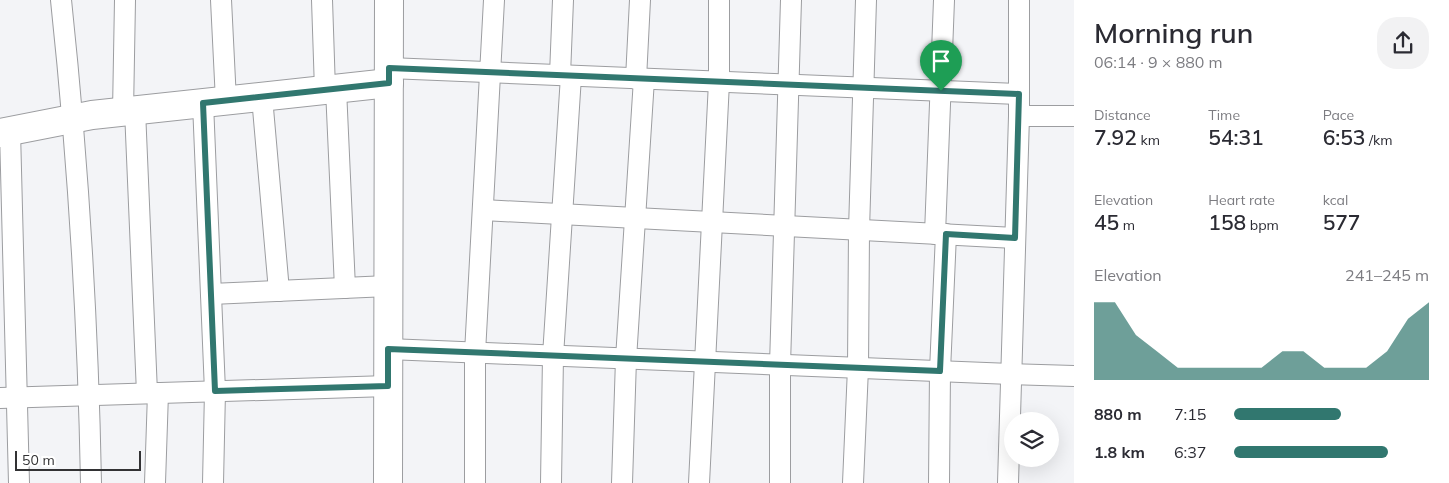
<!DOCTYPE html>
<meta charset="utf-8">
<style>
body{margin:0;font-family:Mulish,sans-serif;background:#f2f2f3;color:#2b2b33;height:100vh;display:flex;flex-direction:column;font-size:19px;white-space:nowrap}
*{box-sizing:border-box;margin:0}
p{font-size:16px;color:#7c7c81}
.icon{flex:none;width:28px;height:28px;fill:none;stroke:currentColor;stroke-width:2;stroke-linecap:round;stroke-linejoin:round}
.map{position:relative;flex:1;overflow:hidden}
.drawer{display:flex;flex-direction:column;background:#fff;width:375px}
.drawer>*{flex:none}
.buttons{position:absolute;left:1004px;top:412px;display:grid;gap:10px}
.buttons a{display:grid;place-items:center;width:55px;height:55px;border-radius:50%;background:#fff;box-shadow:0 5px 20px #0002;font-size:25px}
.scale{position:absolute;left:15px;bottom:12px;width:126px;box-sizing:border-box;padding-left:5px;border:2px solid #323234;border-top:0;font-size:14px;line-height:18px;white-space:nowrap;color:#323234;-webkit-text-stroke:4px #fff;paint-order:stroke}
.pin{position:absolute;display:grid;place-items:center;width:42px;height:42px;color:#fff;margin:-51px -21px;border-radius:50% 50% 50% 0;rotate:-45deg;box-shadow:0 0 5px #0007}
.pin .icon{rotate:45deg}
.round{display:grid;place-items:center;flex:none;width:52px;height:52px;border-radius:20px;background:#f2f2f3}
.overview{display:flex;align-items:center;justify-content:space-between;height:85px;padding:0 20px}
h1{font-size:28px;font-weight:600;line-height:38px}
.stats{display:grid;grid-template-columns:repeat(3,1fr);gap:8px;height:85px;padding:5px 20px}
.stats div{display:grid;align-content:center}
.stats b{font-size:21px;font-weight:600}
.stats small{font-size:14px;font-weight:400}
.stats p{font-size:14px}
.chart{height:140px;padding:10px 20px}
.chart p{display:flex;justify-content:space-between}
.chart svg{width:100%;height:90px;margin-top:5px;fill:#31776f;opacity:.7}
ul{padding:0 20px;list-style:none;font-size:16px}
li{display:grid;grid-template-columns:80px 60px 1fr;align-items:center;height:38px}
li i{height:12px;border-radius:6px;background:#31776f}
main{display:flex;flex:1;min-height:0}
.map>svg:first-child{display:block}
</style>
<main>
<div class="map">
<svg width="1074" height="483" viewBox="0 0 1074 483">
<rect width="100%" height="100%" fill="#f3f4f7"/>
<g fill="none" stroke-linecap="round" stroke-linejoin="round">
<g stroke="#9c9da0" stroke-width="22">
<g id="street">
<path d="M 61,0 C 78,160 88,322 91,483"/>
<polyline points="221,0 226,101"/>
<polyline points="322,0 325,90"/>
<polyline points="1019,0 1019,116 1074,116"/>
<polyline points="389,68 1019,94"/>
<polyline points="560,75 563,0"/>
<polyline points="636,79 640,0"/>
<polyline points="336,89 345,288"/>
<polyline points="262,97 279,291"/>
<polyline points="203,103 215,391 213,483"/>
<polyline points="135,110 147,393"/>
<polyline points="123,112 125,0"/>
<polyline points="10,131 19,483"/>
<polyline points="483,210 1015,238"/>
<polyline points="935,234 944,0"/>
<polyline points="211,294 388,286"/>
<polyline points="388,349 1011,374 1074,376"/>
<polyline points="0,398 388,386"/>
<polyline points="155,483 158,393"/>
<polyline points="475,483 475,353 494,0"/>
<polyline points="551,483 553,356 571,76"/>
<polyline points="622,483 626,359 644,79"/>
<polyline points="699,483 719,82 719,0"/>
<polyline points="780,483 780,365 791,0"/>
<polyline points="853,483 858,368 859,230 866,0"/>
<polyline points="939,483 940,371 946,234"/>
<polyline points="1008,483 1019,116"/>
</g>
</g>
<g stroke="#9c9da0" stroke-width="30">
<g id="secondary">
<polyline points="0,133 92,115 389,83"/>
<polyline points="388,483 389,0"/>
</g>
</g>
<use href="#street" stroke="#fff" stroke-width="20"/>
<use href="#secondary" stroke="#fff" stroke-width="28"/>
</g>
<g fill="none" stroke-linecap="round" stroke-linejoin="round">
<g stroke="#fff" stroke-width="10">
<polygon id="route" points="389,68 1019,94 1015,238 946,234 940,371 388,349 388,386 215,391 203,103 389,83"/>
</g>
<use href="#route" stroke="#31776f" stroke-width="6"/>
</g>
</svg>
<div class="buttons">
<a><svg class="icon" aria-label="layers" viewBox="0 0 24 24"><path d="M12 4l9 5-9 5-9-5zM3 14l9 5 9-5"/></svg></a>
</div>
<div class="scale">50 m</div>
<div class="pin" style="left:941px;top:91px;background:#1e9e55"><svg class="icon" aria-label="arrive" viewBox="0 0 24 24"><path d="M6 21V4h12l-3 4 3 4H6"/></svg></div>
</div>
<section class="drawer">
<div class="overview"><div><h1>Morning run</h1><p>06:14 · 9 × 880 m</p></div><a class="round"><svg class="icon" aria-label="share" viewBox="0 0 24 24"><path d="M12 15V3M7 8l5-5 5 5M5 13v7h14v-7"/></svg></a></div>
<div class="stats">
<div><p>Distance</p><b>7.92<small> km</small></b></div>
<div><p>Time</p><b>54:31</b></div>
<div><p>Pace</p><b>6:53<small> /km</small></b></div>
</div>
<div class="stats">
<div><p>Elevation</p><b>45<small> m</small></b></div>
<div><p>Heart rate</p><b>158<small> bpm</small></b></div>
<div><p>kcal</p><b>577</b></div>
</div>
<div class="chart"><p><span>Elevation</span>241–245 m</p>
<svg viewBox="0 0 160 44" preserveAspectRatio="none"><path d="M0 44V6L10 6L20 22L30 30L40 38L50 38L60 38L70 38L80 38L90 30L100 30L110 38L120 38L130 38L140 30L150 14L160 6V44z"/></svg>
</div>
<ul>
<li><b>880 m</b>7:15<i style="width:55%"></i></li>
<li><b>1.8 km</b>6:37<i style="width:79%"></i></li>
</ul>
</section>
</main>
